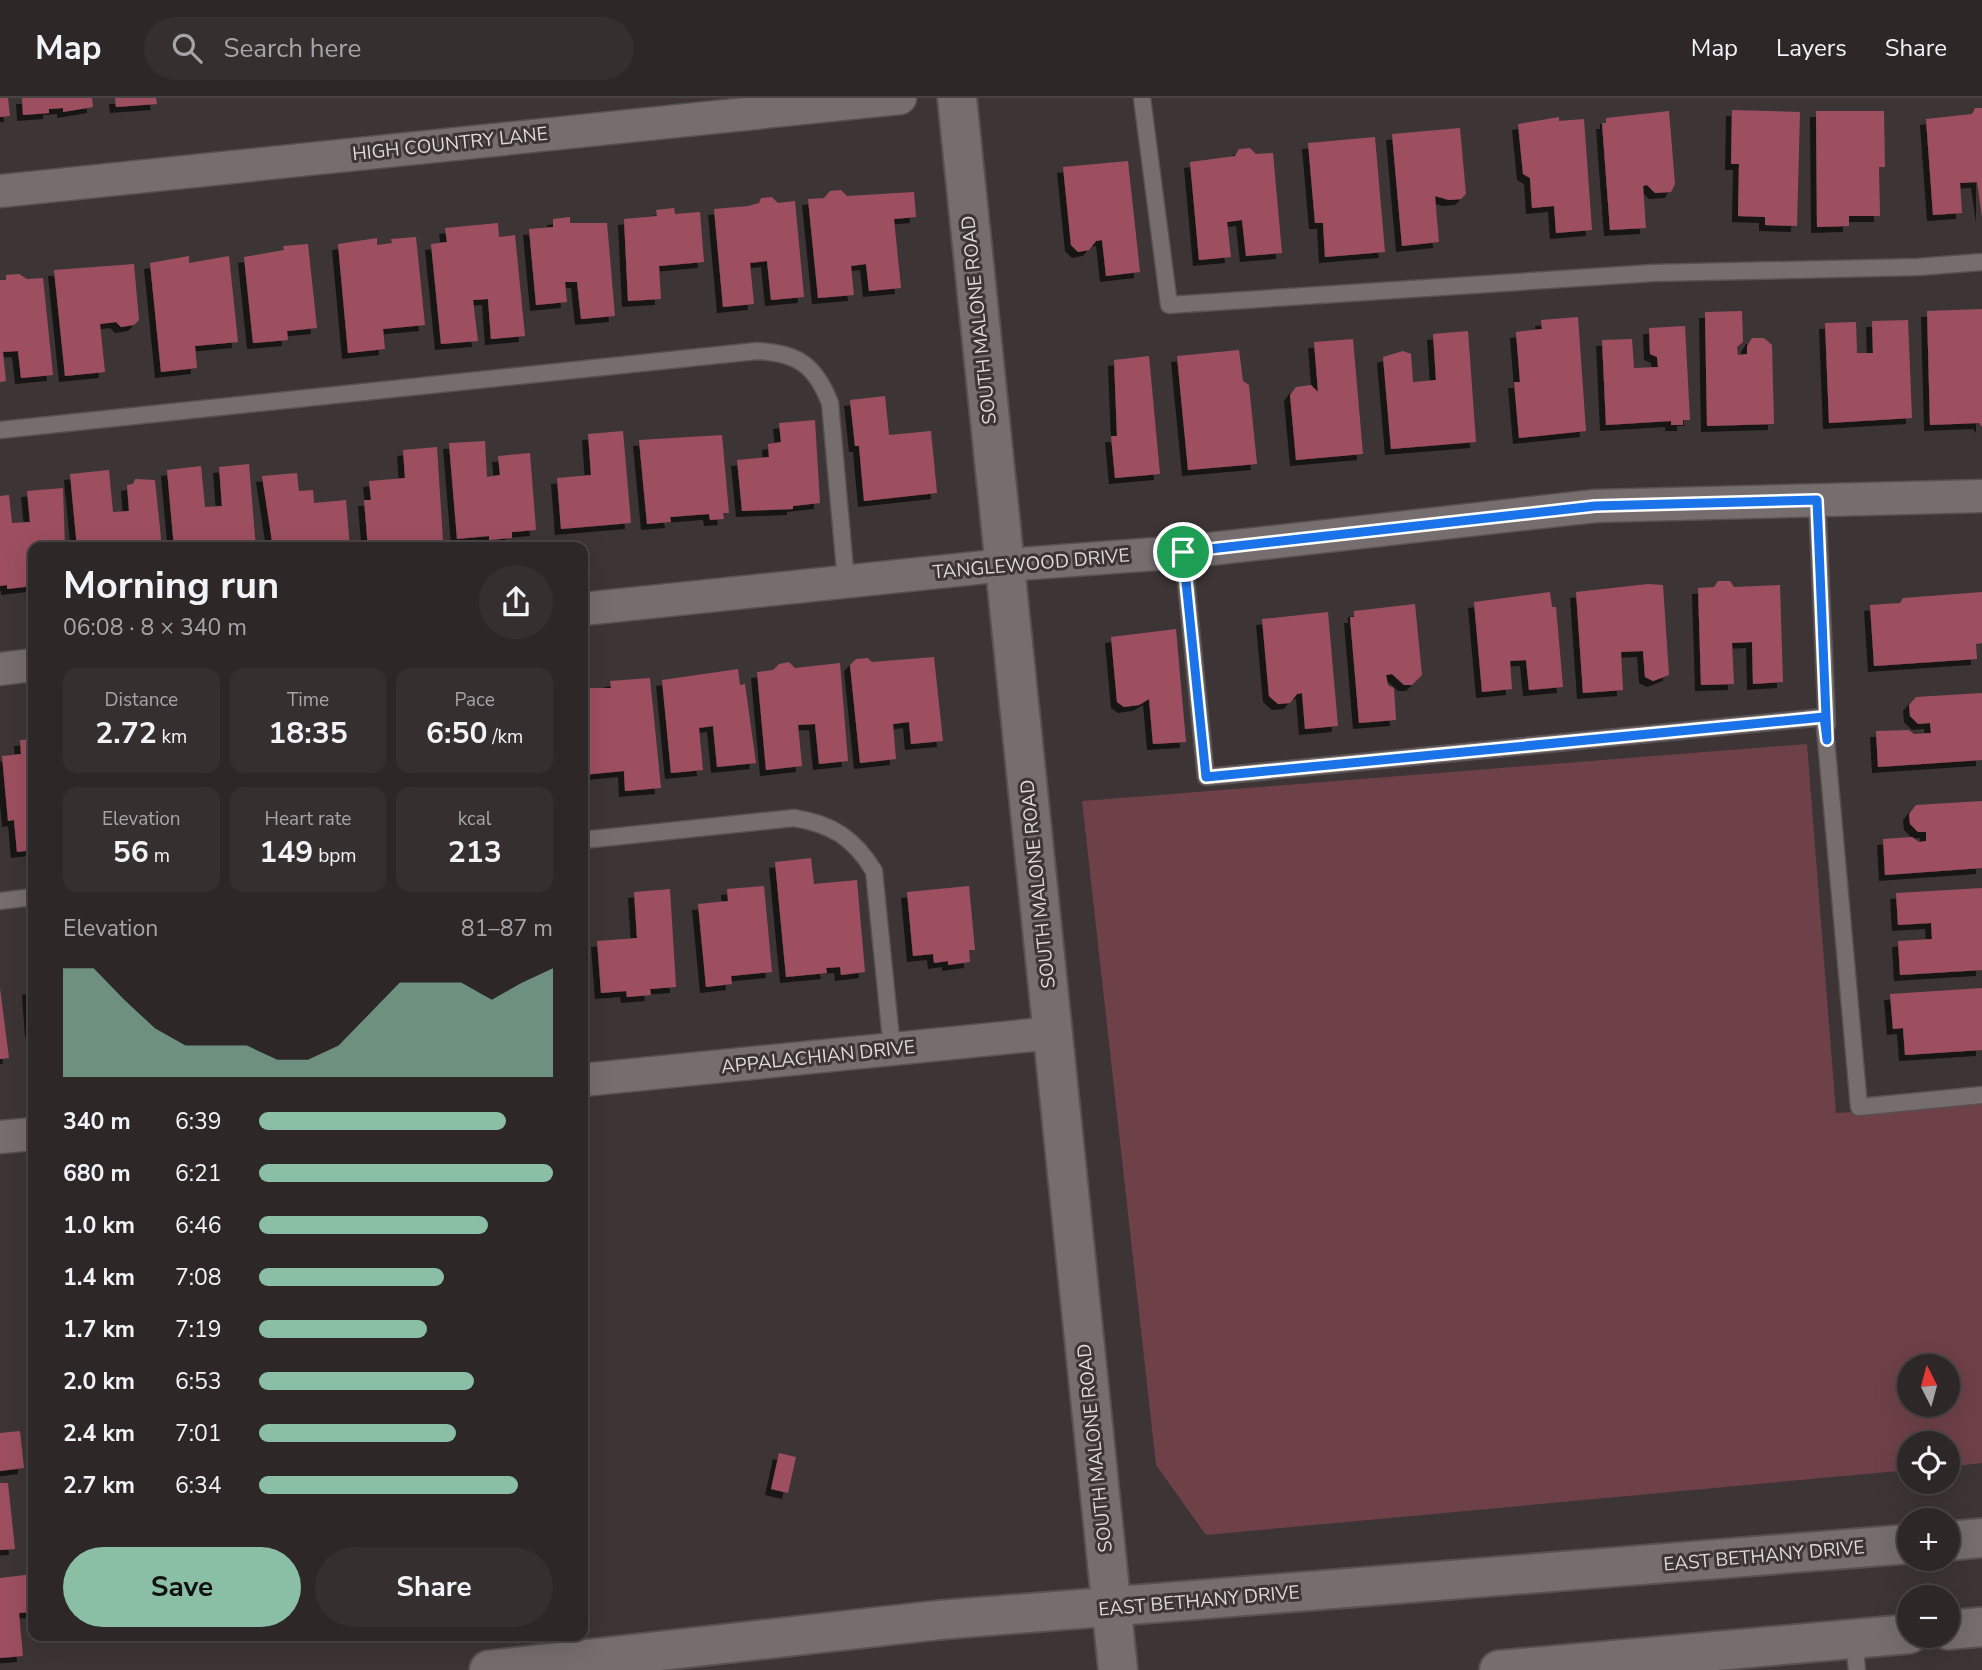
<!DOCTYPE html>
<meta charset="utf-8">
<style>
body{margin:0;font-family:"Nunito Sans",sans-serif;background:#352f30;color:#f1f3f6;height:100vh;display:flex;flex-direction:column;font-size:26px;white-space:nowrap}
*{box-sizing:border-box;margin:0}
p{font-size:23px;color:#a7a5a8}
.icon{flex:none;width:38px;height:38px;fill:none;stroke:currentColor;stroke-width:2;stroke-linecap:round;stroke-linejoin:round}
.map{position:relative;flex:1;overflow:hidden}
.drawer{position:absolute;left:28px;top:444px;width:560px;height:1099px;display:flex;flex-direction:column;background:#2d2728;border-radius:14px;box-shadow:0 7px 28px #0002,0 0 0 2px #484445}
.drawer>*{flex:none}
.needle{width:46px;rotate:354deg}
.fabs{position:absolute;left:1897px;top:1256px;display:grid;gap:14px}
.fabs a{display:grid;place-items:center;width:63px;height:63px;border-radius:50%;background:#2d2728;box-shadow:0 7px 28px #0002,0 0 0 2px #484445;font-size:35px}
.pin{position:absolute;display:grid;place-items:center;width:60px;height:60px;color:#fff;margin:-30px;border:4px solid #fff;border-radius:50%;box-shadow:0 2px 7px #0007}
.round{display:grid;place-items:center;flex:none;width:74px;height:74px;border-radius:37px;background:#352f30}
.headline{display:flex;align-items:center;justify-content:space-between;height:119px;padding:0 35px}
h1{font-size:38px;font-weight:700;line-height:52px}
.figures{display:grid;grid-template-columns:repeat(3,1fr);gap:10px;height:119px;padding:7px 35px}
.figures div{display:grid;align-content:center;border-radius:14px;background:#352f30;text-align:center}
.figures b{font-size:30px;font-weight:700}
.figures small{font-size:19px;font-weight:400}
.figures p{font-size:19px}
.chart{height:196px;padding:14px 35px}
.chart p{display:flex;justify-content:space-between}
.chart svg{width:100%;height:126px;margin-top:7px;fill:#8abfa5;opacity:.7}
.button{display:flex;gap:14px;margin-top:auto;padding:14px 35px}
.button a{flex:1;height:80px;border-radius:42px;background:#8abfa5;color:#111;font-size:28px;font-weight:700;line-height:80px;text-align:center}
.button a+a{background:#352f30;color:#f1f3f6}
ul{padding:0 35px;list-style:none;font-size:23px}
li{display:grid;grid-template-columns:112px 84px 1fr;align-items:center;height:52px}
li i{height:18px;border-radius:9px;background:#8abfa5}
header{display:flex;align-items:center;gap:42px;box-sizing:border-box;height:98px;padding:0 35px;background:#2d2728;border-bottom:2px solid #484445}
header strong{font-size:33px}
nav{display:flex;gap:38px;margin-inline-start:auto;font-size:24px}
.search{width:490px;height:63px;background:#352f30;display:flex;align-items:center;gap:18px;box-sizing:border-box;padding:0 24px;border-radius:38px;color:#a7a5a8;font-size:26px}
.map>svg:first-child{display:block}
</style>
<header>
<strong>Map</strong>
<div class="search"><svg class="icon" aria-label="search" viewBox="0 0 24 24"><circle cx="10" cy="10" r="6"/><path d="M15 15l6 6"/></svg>Search here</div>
<nav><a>Map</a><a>Layers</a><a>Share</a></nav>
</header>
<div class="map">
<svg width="1982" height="1572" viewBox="0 0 1982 1572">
<defs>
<filter id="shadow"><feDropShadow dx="-6" dy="6" stdDeviation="0" flood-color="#0009"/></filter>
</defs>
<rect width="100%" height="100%" fill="#3c3435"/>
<path fill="#6e4048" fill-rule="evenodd" d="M 1807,646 L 1836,1015 L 1982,1006 L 1982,1365 L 1948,1369 L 1948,1346 L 1909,1346 L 1909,1372 L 1206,1437 L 1156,1367 L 1082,703 ZM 1909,1269 L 1948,1269 L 1948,1307 L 1909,1307 Z"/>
<g fill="#9d505f" filter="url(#shadow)">
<polygon points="0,0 8,0 10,18 0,19"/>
<polygon points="22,0 92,0 93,9 63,14 63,10 49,11 49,15 23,17"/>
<polygon points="115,0 156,0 157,6 116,9"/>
<polygon points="1975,10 1982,10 1982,119 1977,84 1960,85 1962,115 1933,117 1926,21 1972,16"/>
<polygon points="1732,12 1800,14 1797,128 1765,127 1765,119 1738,118 1739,66 1731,66"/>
<polygon points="1669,13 1675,86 1671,94 1655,95 1647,87 1643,88 1646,130 1610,132 1602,25 1606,25 1606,20"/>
<polygon points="1816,13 1884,13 1885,69 1879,69 1880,118 1849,118 1849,128 1817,129"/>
<polygon points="1559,19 1559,23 1584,21 1592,132 1556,135 1554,108 1532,110 1530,80 1523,76 1518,26"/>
<polygon points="1460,30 1466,96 1461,101 1449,102 1435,98 1439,144 1402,148 1392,36"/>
<polygon points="1375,39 1385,154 1325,159 1323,125 1315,125 1308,45"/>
<polygon points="1250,50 1256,56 1273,55 1282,155 1246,158 1242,122 1227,124 1231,159 1199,162 1190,64 1235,58 1239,51"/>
<polygon points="1128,63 1140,174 1106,178 1102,142 1096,143 1089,152 1078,154 1071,147 1063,69"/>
<polygon points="841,92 847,98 914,94 916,119 894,121 901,190 869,193 866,166 851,168 854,197 818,200 808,101 824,100 830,93"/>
<polygon points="772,99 778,105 795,103 804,199 771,202 767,163 750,165 754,206 723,209 714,111 748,108 759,105 761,100"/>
<polygon points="674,110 675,116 700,114 704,164 659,168 661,201 628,203 624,121 657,118 656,112"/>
<polygon points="570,119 570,125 607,125 615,218 581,221 577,184 565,184 567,204 536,207 529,131 553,129 553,121"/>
<polygon points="498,125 499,139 515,137 525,238 491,241 488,201 473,202 478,243 441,246 431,146 447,144 445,130"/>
<polygon points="416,139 425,227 383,231 385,251 348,255 338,146 377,140 377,147 392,145 391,141"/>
<polygon points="308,146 317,230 287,233 288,242 253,245 244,159 284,152 283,148"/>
<polygon points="189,158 189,165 229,158 238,244 195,248 197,270 161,274 150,165"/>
<polygon points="134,166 139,222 134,227 121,229 116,224 100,226 105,274 65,278 54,172"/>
<polygon points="19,176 27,181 43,180 53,277 21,280 18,253 3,254 6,283 0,284 0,182 6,182 6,177"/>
<polygon points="1982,211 1982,329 1979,325 1930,327 1927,213"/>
<polygon points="1742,213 1743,244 1737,249 1738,257 1747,256 1747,248 1752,240 1764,240 1772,247 1774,326 1707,328 1705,214"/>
<polygon points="1578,219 1586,333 1519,340 1514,284 1520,284 1516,234 1542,231 1541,222"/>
<polygon points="1908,222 1912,320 1829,325 1825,225 1856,224 1857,255 1873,255 1872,223"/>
<polygon points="1685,228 1690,322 1683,322 1683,327 1671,327 1671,323 1606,327 1602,242 1632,241 1634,270 1658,269 1657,259 1650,256 1649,230"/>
<polygon points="1468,233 1476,344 1391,351 1383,259 1403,253 1411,256 1413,284 1436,282 1433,236"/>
<polygon points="1353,241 1363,356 1296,362 1290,297 1296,289 1311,287 1318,294 1314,244"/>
<polygon points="1239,252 1243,283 1249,287 1257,366 1188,372 1177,258"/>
<polygon points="1149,258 1160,376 1115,380 1111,338 1117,338 1114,262"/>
<polygon points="885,298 889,337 931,333 937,395 864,403 859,348 855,348 850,302"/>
<polygon points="815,322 820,405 793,408 793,411 742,413 737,362 769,359 768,346 781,344 779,325"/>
<polygon points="623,333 631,425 561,431 557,380 591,377 588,336"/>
<polygon points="722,337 729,415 723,415 724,421 710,422 709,416 670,419 671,424 647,426 639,342"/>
<polygon points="485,343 487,379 500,377 498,358 530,355 536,432 512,434 512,440 489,442 489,438 457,441 449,345"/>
<polygon points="437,349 443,443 418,445 418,449 368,450 364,402 371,402 369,383 405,380 403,352"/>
<polygon points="249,366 256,450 174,450 167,372 201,368 205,409 222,408 219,369"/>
<polygon points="109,372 113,414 129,413 127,387 133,386 135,381 155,382 162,450 77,450 70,376"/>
<polygon points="297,375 299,393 313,392 314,405 346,402 350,450 273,450 262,378"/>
<polygon points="63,390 65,450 33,450 33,488 7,491 7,487 0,488 0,398 9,397 12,425 30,424 27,393"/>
<polygon points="1718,483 1730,483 1734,489 1780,487 1783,584 1753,586 1752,544 1732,545 1734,586 1701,587 1698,490 1714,489"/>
<polygon points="1648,486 1663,487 1669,577 1653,583 1645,579 1643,553 1621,554 1623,592 1583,595 1576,494"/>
<polygon points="1550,494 1552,509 1556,509 1563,589 1529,592 1526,562 1510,563 1512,591 1482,594 1474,504"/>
<polygon points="1982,494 1982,545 1976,546 1977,561 1874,568 1870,507 1900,505 1903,500"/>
<polygon points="1415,506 1422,577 1412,587 1404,587 1392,576 1386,577 1388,587 1394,590 1396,622 1359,625 1350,519 1354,519 1354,513"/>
<polygon points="1328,514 1338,628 1305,631 1302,595 1297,596 1290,605 1278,606 1269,598 1262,521"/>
<polygon points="1176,531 1186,644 1153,646 1149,601 1139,607 1124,609 1117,604 1111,539"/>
<polygon points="934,559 943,643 911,646 909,624 893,626 896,661 860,665 850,567 856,561 868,560 872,564"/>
<polygon points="789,564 795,570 840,565 848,663 819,666 815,626 798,627 802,668 766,672 757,574 773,572 779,566"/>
<polygon points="738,571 740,587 745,586 756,665 717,669 713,628 699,630 703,672 671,675 662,582"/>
<polygon points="650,580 661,690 625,693 624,673 583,677 583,590 611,590 610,583"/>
<polygon points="1982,595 1982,662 1878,669 1876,633 1909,632 1914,636 1931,635 1930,625 1918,626 1910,618 1909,607 1916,599"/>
<polygon points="33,641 33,752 17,754 14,722 8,723 2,658 21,656 20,642"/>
<polygon points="1982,703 1982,770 1885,777 1883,741 1912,739 1919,744 1926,743 1926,734 1918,734 1910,726 1909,716 1916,707"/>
<polygon points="811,760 814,786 857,782 865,874 841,877 840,869 826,870 827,875 786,879 775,764"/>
<polygon points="764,788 772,874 731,878 732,886 706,889 698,806 728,803 727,791"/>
<polygon points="969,788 975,852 969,852 970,864 948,867 948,863 934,865 933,856 913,858 907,794"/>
<polygon points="1982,790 1982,872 1900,877 1898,843 1932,841 1931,825 1898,827 1896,795"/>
<polygon points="670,791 676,889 650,891 651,897 627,899 626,893 601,895 597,843 637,840 634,794"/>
<polygon points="0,890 9,960 0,961"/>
<polygon points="33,890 33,933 31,933 28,891"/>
<polygon points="1982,890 1982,952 1905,957 1903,930 1893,931 1890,896"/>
<polygon points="20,1333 24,1370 0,1373 0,1335"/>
<polygon points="779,1355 796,1359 788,1395 771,1391"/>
<polygon points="0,1385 8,1385 15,1451 0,1452"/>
<polygon points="33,1476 33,1514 19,1515 23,1558 0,1560 0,1480"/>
</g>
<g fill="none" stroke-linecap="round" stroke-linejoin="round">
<g stroke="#585051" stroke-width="19">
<g id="lane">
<polyline points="1142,0 1169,207 1653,175 1918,169 1982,164"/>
<path d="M 0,332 L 757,253 C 798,255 815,267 830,305 L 846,483"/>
<polyline points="1817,402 1827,627"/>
<polyline points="1183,454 1206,679 1824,619 1859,1009 1982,997"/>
<path d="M 583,742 L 794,720 C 832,726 854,740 874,773 L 892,951"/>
<polyline points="0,803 33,799"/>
<polyline points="1854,1541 1857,1572"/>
</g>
</g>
<g stroke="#585051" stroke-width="35">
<g id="street">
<polyline points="0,93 900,0"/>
<polyline points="583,511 1005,467 1183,454 1595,408 1982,398"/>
<polyline points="0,571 33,567"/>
<polyline points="583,982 1053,935"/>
<polyline points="0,1039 33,1036"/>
</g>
</g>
<g stroke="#585051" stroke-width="42">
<g id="secondary">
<polyline points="957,0 1118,1572"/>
<polyline points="1948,1443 1982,1440"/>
<polyline points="1948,1532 1982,1529"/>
<polyline points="489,1572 939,1522 1909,1446"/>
<polyline points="1499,1572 1909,1536"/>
</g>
</g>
<use href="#lane" stroke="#766d6e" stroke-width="16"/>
<use href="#street" stroke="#766d6e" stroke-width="32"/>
<use href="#secondary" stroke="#766d6e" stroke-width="38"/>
</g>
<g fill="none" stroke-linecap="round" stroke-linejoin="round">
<g stroke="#fff" stroke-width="14">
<polygon id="route" points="1817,402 1827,642 1824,619 1206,679 1183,454 1595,408"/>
</g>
<use href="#route" stroke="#1a73e8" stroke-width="9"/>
</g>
<g text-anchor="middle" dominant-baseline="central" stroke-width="6" stroke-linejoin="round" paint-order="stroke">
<g font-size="19" fill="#dfdada" stroke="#3c3435">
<text transform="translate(450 46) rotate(-6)">HIGH COUNTRY LANE</text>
<text transform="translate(979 222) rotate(-96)">SOUTH MALONE ROAD</text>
<text transform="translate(1031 466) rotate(-5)">TANGLEWOOD DRIVE</text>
<text transform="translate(1038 786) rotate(-96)">SOUTH MALONE ROAD</text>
<text transform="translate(818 959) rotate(-6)">APPALACHIAN DRIVE</text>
<text transform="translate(1095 1350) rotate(-96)">SOUTH MALONE ROAD</text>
<text transform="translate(1764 1458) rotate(-5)">EAST BETHANY DRIVE</text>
<text transform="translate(1199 1503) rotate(-5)">EAST BETHANY DRIVE</text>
</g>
</g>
</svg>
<div class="fabs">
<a><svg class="needle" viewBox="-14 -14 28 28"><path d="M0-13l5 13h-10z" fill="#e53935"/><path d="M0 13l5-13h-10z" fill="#a7a5a8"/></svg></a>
<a><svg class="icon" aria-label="locate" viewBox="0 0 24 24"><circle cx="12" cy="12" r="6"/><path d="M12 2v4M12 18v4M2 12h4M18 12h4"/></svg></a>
<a>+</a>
<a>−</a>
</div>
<div class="pin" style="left:1183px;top:454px;background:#1e9e55"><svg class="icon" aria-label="arrive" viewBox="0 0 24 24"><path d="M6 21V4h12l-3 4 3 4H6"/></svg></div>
<section class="drawer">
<div class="headline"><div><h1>Morning run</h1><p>06:08 · 8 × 340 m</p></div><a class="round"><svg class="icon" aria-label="share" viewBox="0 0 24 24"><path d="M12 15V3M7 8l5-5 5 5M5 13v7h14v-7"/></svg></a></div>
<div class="figures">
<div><p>Distance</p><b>2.72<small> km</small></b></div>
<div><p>Time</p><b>18:35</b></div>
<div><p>Pace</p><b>6:50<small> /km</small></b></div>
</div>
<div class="figures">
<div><p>Elevation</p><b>56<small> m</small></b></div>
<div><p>Heart rate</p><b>149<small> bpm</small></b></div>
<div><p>kcal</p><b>213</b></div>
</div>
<div class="chart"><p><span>Elevation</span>81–87 m</p>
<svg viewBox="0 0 160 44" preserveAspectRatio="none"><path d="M0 44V6L10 6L20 17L30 27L40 33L50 33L60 33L70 38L80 38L90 33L100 22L110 11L120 11L130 11L140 17L150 11L160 6V44z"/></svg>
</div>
<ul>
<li><b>340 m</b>6:39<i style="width:84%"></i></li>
<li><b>680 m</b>6:21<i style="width:100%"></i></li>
<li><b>1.0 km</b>6:46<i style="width:78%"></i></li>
<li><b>1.4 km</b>7:08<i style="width:63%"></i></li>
<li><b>1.7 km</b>7:19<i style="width:57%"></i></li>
<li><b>2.0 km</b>6:53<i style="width:73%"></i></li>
<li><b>2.4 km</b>7:01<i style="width:67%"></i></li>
<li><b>2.7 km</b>6:34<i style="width:88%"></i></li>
</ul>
<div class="button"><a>Save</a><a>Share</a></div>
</section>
</div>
